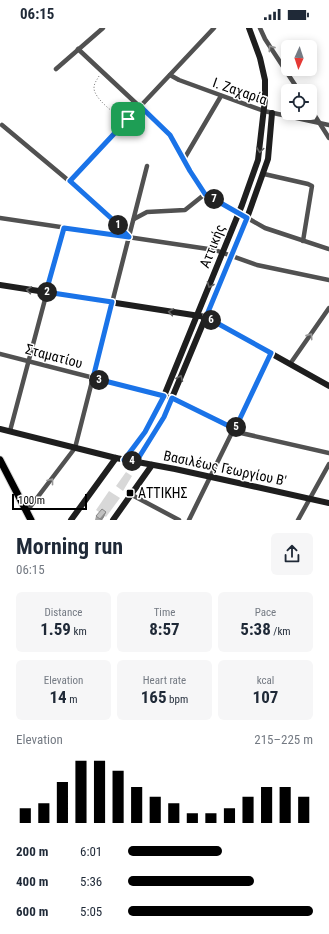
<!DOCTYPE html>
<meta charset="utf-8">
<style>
body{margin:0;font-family:"Roboto Condensed",sans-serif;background:#f6f6f7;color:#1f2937;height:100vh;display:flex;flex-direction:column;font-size:15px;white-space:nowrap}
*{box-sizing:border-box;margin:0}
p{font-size:13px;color:#747a83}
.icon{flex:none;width:22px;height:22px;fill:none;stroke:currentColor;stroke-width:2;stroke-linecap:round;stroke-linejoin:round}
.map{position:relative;height:492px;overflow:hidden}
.drawer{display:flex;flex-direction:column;background:#fff;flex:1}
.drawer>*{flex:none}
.needle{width:26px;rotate:183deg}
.controls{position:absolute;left:281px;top:12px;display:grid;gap:8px}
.controls a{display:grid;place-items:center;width:36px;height:36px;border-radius:6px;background:#fff;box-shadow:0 2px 10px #0003;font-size:20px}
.scale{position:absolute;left:12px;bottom:10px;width:75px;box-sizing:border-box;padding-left:4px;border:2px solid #000;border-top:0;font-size:11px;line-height:14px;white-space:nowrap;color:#000;-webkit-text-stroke:3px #fff;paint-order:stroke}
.pin{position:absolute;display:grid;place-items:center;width:34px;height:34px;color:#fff;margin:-17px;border-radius:8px;box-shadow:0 2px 6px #0006}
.km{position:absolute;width:20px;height:20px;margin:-10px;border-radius:50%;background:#222;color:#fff;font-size:11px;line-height:20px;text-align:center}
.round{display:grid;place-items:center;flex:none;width:42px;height:42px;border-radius:6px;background:#f6f6f7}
.summary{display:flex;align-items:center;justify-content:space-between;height:68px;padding:0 16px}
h1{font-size:22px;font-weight:700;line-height:30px}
.metrics{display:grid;grid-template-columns:repeat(3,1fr);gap:6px;height:68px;padding:4px 16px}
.metrics div{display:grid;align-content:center;border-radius:6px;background:#f6f6f7;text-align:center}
.metrics b{font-size:17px;font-weight:700}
.metrics small{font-size:11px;font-weight:400}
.metrics p{font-size:11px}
.chart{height:112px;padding:8px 16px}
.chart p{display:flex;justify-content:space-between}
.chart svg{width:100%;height:72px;margin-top:4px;stroke:#000;stroke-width:6}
ul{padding:0 16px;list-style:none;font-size:13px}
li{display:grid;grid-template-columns:64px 48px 1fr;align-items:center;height:30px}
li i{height:10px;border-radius:5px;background:#000}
.status{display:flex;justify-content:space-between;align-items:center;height:28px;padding:0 20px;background:#fff;direction:ltr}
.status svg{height:11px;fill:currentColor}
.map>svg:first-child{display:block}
</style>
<div class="status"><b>06:15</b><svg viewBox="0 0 49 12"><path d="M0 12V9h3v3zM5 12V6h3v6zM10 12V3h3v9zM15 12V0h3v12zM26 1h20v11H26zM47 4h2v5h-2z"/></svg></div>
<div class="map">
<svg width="329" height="492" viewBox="0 0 329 492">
<rect width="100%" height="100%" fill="#fff"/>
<g fill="#d8d8d8">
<polygon points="126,444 132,448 123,463 116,458"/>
<polygon points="109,463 120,470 106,489 96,482"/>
</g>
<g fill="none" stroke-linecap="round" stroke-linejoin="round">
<g stroke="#dbdbdb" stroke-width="9">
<polyline id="primary" points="0,432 31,492"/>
</g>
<path stroke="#737373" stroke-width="1" stroke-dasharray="1 2" stroke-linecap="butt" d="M 99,48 C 97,52 94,55 94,60 C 94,70 114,86 123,90"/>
<g stroke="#515151" stroke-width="4.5">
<polyline points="260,0 265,11 299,63"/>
<polyline points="78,21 170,107 190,143 205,166 265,200 329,221"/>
<polyline points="56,41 103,0"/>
<polyline points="170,47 179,52 264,83 329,97"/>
<polyline points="310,80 329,110"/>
<polyline points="2,97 87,168 129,209"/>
<polyline points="184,131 221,68"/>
<polyline points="264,146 308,156 312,158 303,213"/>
<polyline points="70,153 214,0"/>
<polyline points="0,190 215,222 257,237 329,252"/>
<polyline points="134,191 147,184 185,182 205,166"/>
<polyline points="0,326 172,370 241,405 329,425"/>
<polyline points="290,336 329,280"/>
<polyline points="10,403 64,200"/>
<polyline points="132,467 179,492"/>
<polyline points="27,483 75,420 147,138"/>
<polyline points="189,492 271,325"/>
<polyline points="298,492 329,436"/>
</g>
<g stroke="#1e1e1e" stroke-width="6">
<polyline points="0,257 206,289 329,358"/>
<polyline points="0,401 116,430 175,441 329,475"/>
<polyline points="124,432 145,404 164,368 242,177 258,132 265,71 265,52 260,30 249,0"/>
<polyline points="136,434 164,389 247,190 268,131 272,85"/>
<polyline points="71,492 116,430"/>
<polyline points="113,492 152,437"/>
</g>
<use href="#primary" stroke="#000" stroke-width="7"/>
</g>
<polygon fill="#a5a5a5" points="106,484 104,489 102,492 95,492 96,488"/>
<polygon fill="#868686" points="106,484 104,489 102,492 100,492"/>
<polygon fill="#c0c0c0" stroke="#868686" points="102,481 106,484 100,491 96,488"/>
<defs><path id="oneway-chevron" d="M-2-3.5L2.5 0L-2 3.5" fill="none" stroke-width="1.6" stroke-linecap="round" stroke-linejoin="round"/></defs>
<g stroke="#979797">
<use href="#oneway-chevron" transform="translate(271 20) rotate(-125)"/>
<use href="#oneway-chevron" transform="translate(310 308) rotate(-55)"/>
<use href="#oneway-chevron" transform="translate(51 453) rotate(-52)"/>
</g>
<g stroke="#626262">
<use href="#oneway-chevron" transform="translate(260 122) rotate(98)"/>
<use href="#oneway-chevron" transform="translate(210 257) rotate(112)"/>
<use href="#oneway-chevron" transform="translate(29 262) rotate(-171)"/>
<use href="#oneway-chevron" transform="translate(171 284) rotate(-171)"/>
<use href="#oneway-chevron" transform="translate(180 350) rotate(-67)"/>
</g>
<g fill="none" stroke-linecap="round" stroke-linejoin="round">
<g stroke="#fff" stroke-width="8">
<polygon id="route" points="140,78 170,107 190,143 205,166 247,190 206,289 271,325 235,401 172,370 164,389 136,434 124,432 145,404 164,368 93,350 112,274 46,264 64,200 129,209 112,191 70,153"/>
</g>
<use href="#route" stroke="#1a73e8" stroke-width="5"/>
</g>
<rect fill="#000" stroke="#fff" stroke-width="1.5" x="126" y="461" width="8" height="8" rx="2"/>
<g text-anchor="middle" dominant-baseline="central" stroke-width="3" stroke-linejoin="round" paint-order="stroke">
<g font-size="14" fill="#000" stroke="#fff">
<text transform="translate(240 63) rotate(19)">Ι. Ζαχαρία</text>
<text transform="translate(212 218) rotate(-68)">Αττικής</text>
<text transform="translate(54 328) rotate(15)">Σταματίου</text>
<text transform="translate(225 440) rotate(12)">Βασιλέως Γεωργίου Β'</text>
</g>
<g font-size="14" fill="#000" stroke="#fff" text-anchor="start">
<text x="138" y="465">ΑΤΤΙΚΗΣ</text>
</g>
</g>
</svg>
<div class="controls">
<a><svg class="needle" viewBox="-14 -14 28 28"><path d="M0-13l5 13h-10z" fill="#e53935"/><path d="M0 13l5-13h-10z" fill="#747a83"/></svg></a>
<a><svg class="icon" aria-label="locate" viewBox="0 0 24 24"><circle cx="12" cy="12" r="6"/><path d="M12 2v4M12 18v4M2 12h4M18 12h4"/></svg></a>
</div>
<div class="scale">100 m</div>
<div class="pin" style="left:128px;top:91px;background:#1e9e55"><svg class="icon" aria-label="arrive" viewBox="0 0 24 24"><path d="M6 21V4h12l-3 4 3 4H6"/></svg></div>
<b class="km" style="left:118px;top:197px">1</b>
<b class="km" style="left:47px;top:264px">2</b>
<b class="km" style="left:99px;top:352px">3</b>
<b class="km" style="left:132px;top:433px">4</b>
<b class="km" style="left:236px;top:399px">5</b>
<b class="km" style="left:211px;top:292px">6</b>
<b class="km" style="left:214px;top:171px">7</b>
</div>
<section class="drawer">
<div class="summary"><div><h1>Morning run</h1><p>06:15</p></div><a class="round"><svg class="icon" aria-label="share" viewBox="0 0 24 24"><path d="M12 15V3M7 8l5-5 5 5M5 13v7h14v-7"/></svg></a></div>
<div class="metrics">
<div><p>Distance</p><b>1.59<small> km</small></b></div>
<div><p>Time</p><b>8:57</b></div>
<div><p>Pace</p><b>5:38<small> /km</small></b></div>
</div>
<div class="metrics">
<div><p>Elevation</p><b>14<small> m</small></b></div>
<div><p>Heart rate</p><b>165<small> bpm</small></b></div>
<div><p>kcal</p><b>107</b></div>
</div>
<div class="chart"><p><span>Elevation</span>215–225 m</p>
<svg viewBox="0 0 160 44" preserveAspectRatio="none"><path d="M5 44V35M15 44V32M25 44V19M35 44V6M45 44V6M55 44V12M65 44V22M75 44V28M85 44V32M95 44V38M105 44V38M115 44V35M125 44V28M135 44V22M145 44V22M155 44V28"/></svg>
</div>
<ul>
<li><b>200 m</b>6:01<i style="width:51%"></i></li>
<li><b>400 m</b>5:36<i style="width:68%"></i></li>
<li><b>600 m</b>5:05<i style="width:100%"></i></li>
</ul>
</section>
